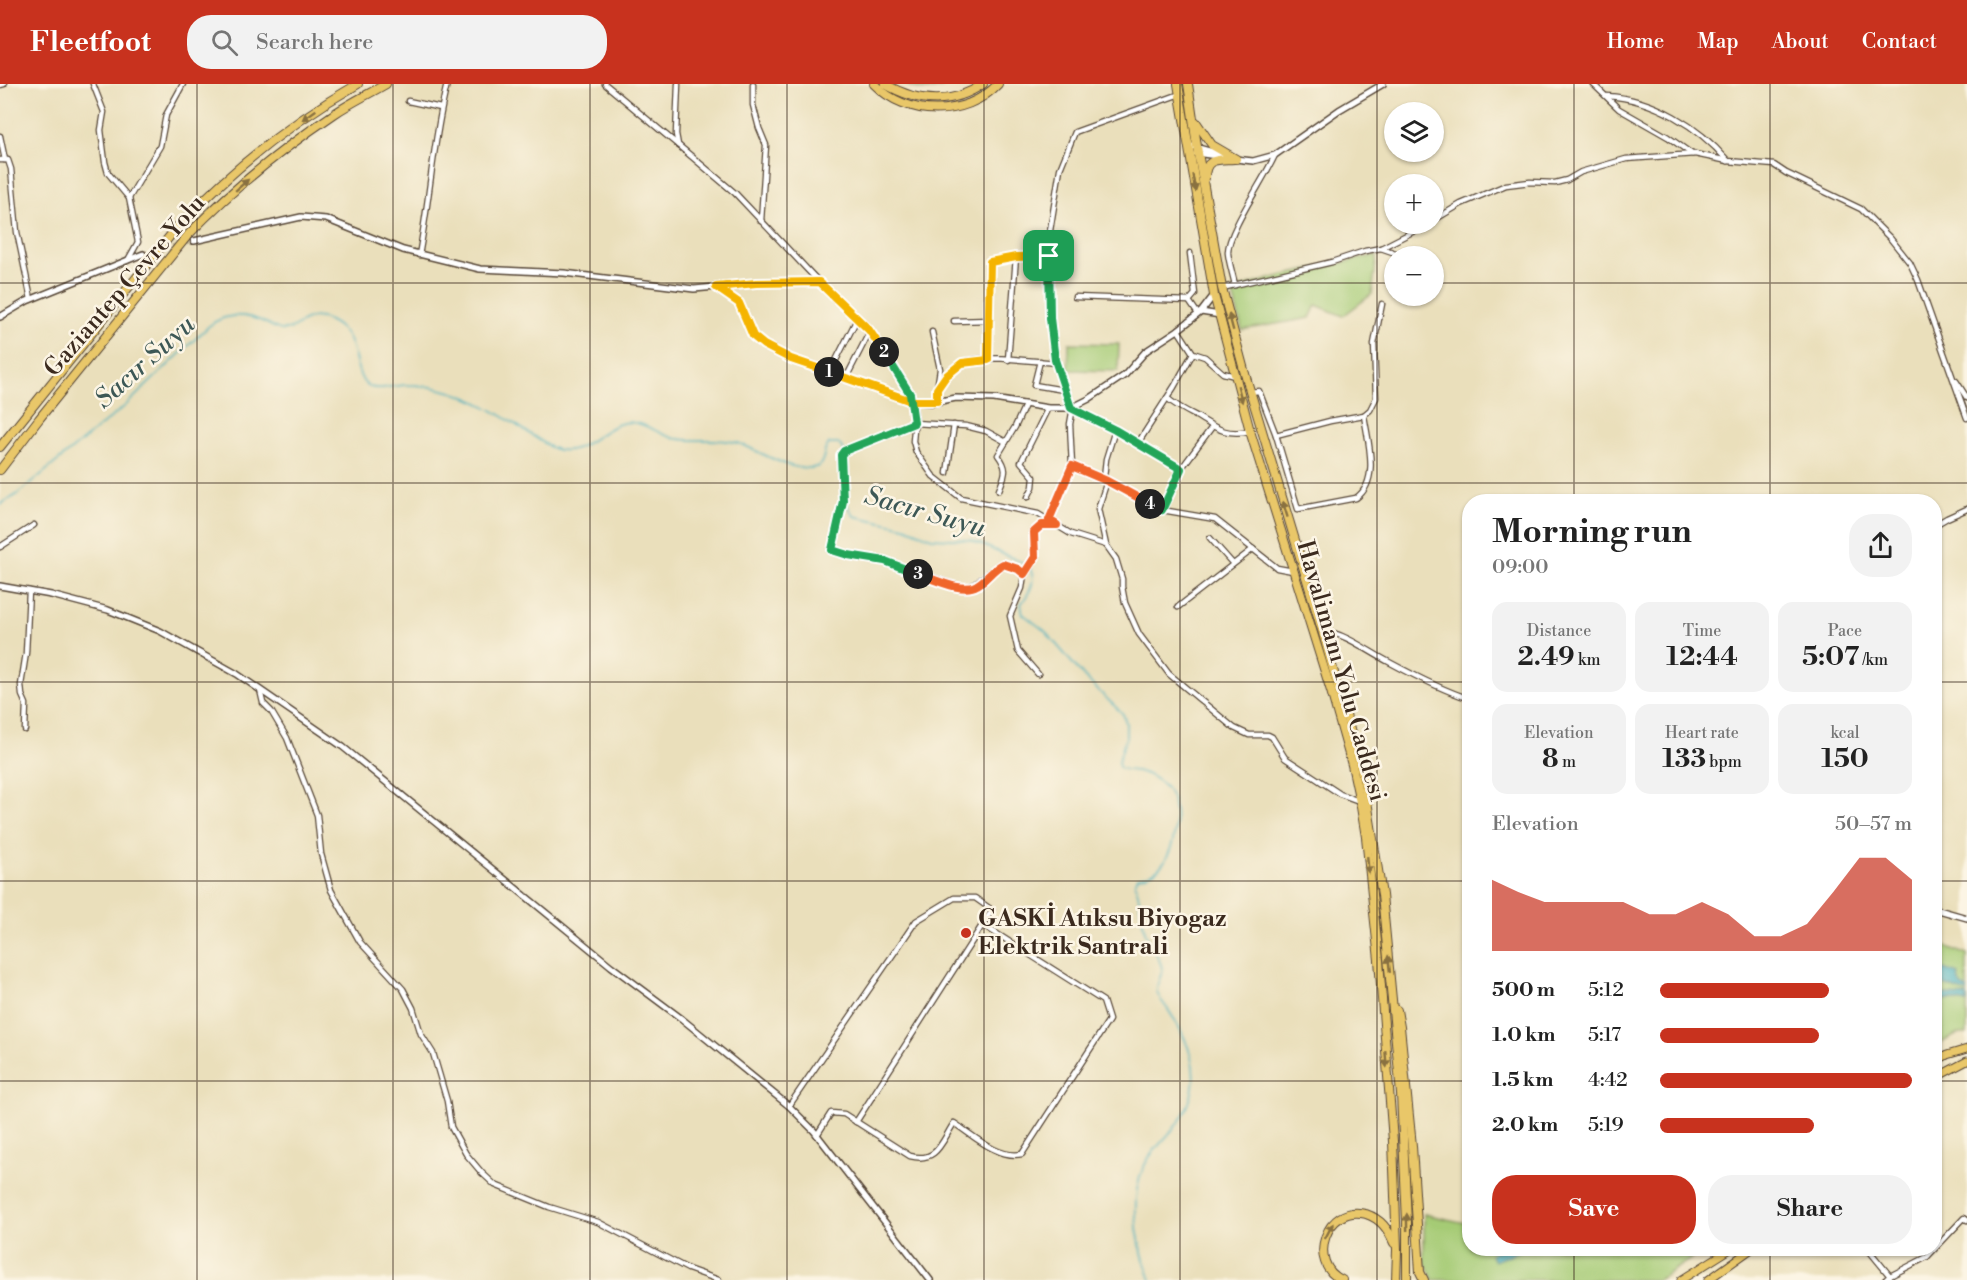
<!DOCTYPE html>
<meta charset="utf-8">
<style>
body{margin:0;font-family:"Libre Bodoni",serif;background:#f2f2f2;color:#222;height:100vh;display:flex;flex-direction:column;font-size:22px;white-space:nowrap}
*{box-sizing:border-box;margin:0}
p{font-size:20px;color:#767676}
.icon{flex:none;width:33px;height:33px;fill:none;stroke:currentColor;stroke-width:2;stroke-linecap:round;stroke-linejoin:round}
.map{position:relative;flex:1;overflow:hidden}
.sheet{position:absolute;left:1462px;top:410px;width:480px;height:762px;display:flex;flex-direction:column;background:#fff;border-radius:24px;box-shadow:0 2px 4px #0004}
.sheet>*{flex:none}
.controls{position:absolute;left:1384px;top:18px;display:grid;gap:12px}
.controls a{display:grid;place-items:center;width:60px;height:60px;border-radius:50%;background:#fff;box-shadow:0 2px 4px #0004;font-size:30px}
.pin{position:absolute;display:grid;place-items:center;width:51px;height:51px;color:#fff;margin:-26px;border-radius:12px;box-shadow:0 3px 9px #0006}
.km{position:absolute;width:30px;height:30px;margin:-15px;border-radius:50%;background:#222;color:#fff;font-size:16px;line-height:30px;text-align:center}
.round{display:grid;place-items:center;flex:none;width:63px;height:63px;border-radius:24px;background:#f2f2f2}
.overview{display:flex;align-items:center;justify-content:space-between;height:102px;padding:0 30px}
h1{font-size:33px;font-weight:700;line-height:45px}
.figures{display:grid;grid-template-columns:repeat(3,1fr);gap:9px;height:102px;padding:6px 30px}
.figures div{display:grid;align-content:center;border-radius:15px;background:#f2f2f2;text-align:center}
.figures b{font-size:26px;font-weight:700}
.figures small{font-size:16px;font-weight:400}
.figures p{font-size:16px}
.chart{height:168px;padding:12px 30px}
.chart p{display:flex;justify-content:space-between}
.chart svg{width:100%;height:108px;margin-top:6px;fill:#c8321e;opacity:.7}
.cta{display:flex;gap:12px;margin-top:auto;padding:12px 30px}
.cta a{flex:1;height:69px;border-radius:24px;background:#c8321e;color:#fff;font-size:24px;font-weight:700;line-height:69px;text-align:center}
.cta a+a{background:#f2f2f2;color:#222}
ul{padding:0 30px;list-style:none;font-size:20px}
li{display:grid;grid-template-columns:96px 72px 1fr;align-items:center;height:45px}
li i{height:15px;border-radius:8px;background:#c8321e}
header{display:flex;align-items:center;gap:36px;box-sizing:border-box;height:84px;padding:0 30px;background:#c8321e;color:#fff}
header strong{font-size:28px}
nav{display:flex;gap:33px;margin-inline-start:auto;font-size:21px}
.search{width:420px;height:54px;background:#f2f2f2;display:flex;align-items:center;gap:15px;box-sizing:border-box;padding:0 21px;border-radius:24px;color:#767676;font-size:22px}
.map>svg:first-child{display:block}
</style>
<header>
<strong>Fleetfoot</strong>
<div class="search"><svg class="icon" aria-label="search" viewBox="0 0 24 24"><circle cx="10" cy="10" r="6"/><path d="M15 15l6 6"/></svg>Search here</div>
<nav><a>Home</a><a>Map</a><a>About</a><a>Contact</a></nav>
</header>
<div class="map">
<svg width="1967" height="1196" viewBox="0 0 1967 1196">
<rect width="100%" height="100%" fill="#fcf5e5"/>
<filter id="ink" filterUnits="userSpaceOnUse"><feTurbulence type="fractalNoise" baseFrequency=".0167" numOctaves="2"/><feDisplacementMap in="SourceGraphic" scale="12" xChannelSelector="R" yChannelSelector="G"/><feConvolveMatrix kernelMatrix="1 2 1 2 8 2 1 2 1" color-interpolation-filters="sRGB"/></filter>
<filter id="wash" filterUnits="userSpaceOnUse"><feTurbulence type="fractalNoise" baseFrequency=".008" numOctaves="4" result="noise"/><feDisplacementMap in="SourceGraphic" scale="24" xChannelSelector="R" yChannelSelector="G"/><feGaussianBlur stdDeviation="1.35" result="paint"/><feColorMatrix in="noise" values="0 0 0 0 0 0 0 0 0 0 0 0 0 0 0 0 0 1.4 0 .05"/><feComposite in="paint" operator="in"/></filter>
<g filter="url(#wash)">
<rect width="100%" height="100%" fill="#eadfbb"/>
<g fill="#a5cb75" stroke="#707a4a" stroke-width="1.5">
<polygon points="1377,171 1372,210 1343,232 1316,221 1310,234 1242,246 1232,206 1276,193"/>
<polygon points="1069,259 1119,260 1118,287 1068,286"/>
<polygon points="1935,858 1967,871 1967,950 1958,950 1935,962"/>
<polygon points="1424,1130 1470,1140 1470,1164 1708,1164 1658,1196 1433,1196 1424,1176"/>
</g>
<path fill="#84af66" stroke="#606c42" stroke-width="1.5" d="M 905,0 L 949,0 C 937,8 918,8 905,0 Z"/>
<g fill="#40aebd" stroke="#3e6c6e" stroke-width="1.5">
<path d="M 1936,883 L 1959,890 C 1957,899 1960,901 1967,905 L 1967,909 L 1935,898 Z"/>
<polygon points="1946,911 1967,912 1967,919 1952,916 1935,917 1935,913"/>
<polygon points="1508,1164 1527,1164 1494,1177 1490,1170"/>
</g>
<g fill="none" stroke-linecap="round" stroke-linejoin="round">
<g stroke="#40aebd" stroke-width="1.5">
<path d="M 845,372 L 848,391 L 847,421 L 854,432 L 905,443 L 932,454 L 971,456 L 1028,481 C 1038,496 1030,508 1021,520 L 1023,530 L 1045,547 L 1085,594 L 1123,630 L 1126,639 L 1126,654 L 1118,678 L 1119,683 C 1125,687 1131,686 1137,687 C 1148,690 1158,695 1165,703 C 1183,721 1176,768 1159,784 C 1153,790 1146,792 1138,793 L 1135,799 C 1142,817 1140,838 1148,856 C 1153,865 1161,875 1162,885 C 1162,893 1156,899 1157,907 C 1158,914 1165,921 1169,927 C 1184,949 1197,975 1193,1003 C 1188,1035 1171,1046 1153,1068 C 1125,1103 1136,1158 1151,1196"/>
<path d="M 0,420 L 15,412 L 125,322 L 209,242 C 228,227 248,230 268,240 C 274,243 279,247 285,246 C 294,246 298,240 305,236 C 317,229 333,237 342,246 C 357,260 355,295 368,302 C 379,308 396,300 408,301 C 419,301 429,302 440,305 C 482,314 516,342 552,364 C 587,378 607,328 640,340 C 654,344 664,353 678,355 C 698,358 719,353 738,359 C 761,367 795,392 819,382 C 826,375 822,366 829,360 L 839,360 L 844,367"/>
</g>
</g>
</g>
<g filter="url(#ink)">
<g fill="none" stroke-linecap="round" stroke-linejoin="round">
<polyline stroke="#c7bb9c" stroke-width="5" stroke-dasharray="5 2.5" stroke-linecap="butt" points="143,170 194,157"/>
<g stroke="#554536" stroke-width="7">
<g id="minor">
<polyline points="93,0 104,28 101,46 105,78 108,89 129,114 138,158 128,176"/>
<polyline points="605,0 678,61"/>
<polyline points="678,0 676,50 678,61 735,109 819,198"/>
<polyline points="753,0 753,21 759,44 766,61 761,137"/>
<polyline points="1593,0 1619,25 1668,53 1692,70"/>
<polyline points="0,1 4,0"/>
<path d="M 1607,12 C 1654,15 1698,42 1728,77"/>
<polyline points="408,17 441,24"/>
<polyline points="0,52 5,76"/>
<polyline points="0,76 8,76 11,85 17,148 31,215"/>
<polyline points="129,114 160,62 166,31 183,0"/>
<polyline points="1434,136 1461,120 1506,101 1530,98 1555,99 1567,96 1581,88 1626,75 1695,70 1728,77 1774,81 1786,89 1861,125 1890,154 1910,179 1918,196 1967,334"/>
<polyline points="1381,164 1404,172"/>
<path d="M 419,171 C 430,114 433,56 447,0"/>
<polyline points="1434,183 1436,184"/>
<path d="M 1235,201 C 1233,191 1229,179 1228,169 C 1227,148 1266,93 1275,71"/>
<polyline points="716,203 756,199 819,199 869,246 904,298 913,320 915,335 913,357 916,368 933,392 961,414 1038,430 1071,450 1106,461"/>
<polyline points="1222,204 1332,178 1365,167 1381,164 1428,140"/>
<polyline points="1075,213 1189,217 1198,230"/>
<polyline points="1189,217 1195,210 1190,169"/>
<polyline points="954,237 990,236"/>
<polyline points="1178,246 1193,269 1205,273 1223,289 1235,292"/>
<polyline points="932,248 940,285 937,305 937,317"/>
<polyline points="988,276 990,178 1016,173 1049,172"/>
<polyline points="1008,276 1016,173"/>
<polyline points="1040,277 1034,301 1064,306"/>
<polyline points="830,288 857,235"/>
<polyline points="846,294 870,247"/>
<polyline points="1956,297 1967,314"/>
<path d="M 937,305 C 943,295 952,283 963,279 C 982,270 1034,277 1056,279"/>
<path d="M 1250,308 L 1259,307 L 1276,351 L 1298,425 L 1356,414 C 1381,397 1367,354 1364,331"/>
<path d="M 1167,314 C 1176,322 1186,327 1196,332 C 1216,344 1225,352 1250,347"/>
<polyline points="1071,324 1115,346 1181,385"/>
<polyline points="1115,346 1106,375 1104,393 1107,397 1162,426 1215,435 1277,484 1293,487"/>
<polyline points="1276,351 1330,337 1364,331 1370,326 1376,314 1374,260 1382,220"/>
<path d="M 1006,358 L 986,347 L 966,342 L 914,339 L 845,367 L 840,376 L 843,417 L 832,466 L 848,471 L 885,477 L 965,505 C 980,499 989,487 1003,480 L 1018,485 L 1024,490 L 1022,504 L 1010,532 L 1018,567 L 1038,590"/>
<polyline points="1138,359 1174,303 1193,269"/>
<polyline points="1072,382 1107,397 1098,425 1106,461 1116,475 1122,495 1122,503 1125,519 1139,550 1169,590 1234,644 1249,651 1268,651 1272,653 1285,674 1340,710 1359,717"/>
<polyline points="947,389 954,341"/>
<path d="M 999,406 C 1005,390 1009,386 998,371 L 1015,343 L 1025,321"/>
<polyline points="1028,413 1033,403 1034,393 1021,378 1048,324"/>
<polyline points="1162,426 1181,385 1212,343"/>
<polyline points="1049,436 1072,382 1070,340 1072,329 1055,276 1050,235 1049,153 1060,85 1075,48 1180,10"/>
<polyline points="1935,441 1947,434 1967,425"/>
<polyline points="1210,454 1233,480"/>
<polyline points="0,463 34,441"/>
<polyline points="1024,490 1035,473 1034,448 1042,441 1054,441"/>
<polyline points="1178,523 1253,465"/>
<path d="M 1322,546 C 1348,551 1366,566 1389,578 C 1415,592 1442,606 1470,615"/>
<polyline points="260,606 263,619 271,627 287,654 317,731 321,770 331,806 360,858 403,905 413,924 421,950 433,969 447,1017 451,1043 466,1070 482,1089 495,1101 549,1123 598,1138 688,1185 719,1196"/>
<polyline points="25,646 26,620 22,611 21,601 26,569 29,507"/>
<polyline points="789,1022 916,837 954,814 975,814 992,826 856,1038"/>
<path d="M 817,1051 L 831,1029 L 844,1030 L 910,1072 C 937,1079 941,1059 954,1039 C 974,1052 998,1075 1022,1070 L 1109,936 L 1103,917 L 983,841"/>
<polyline points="1867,1164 1890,1192 1885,1196"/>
<polyline points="1890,1192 1927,1173 1964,1134 1967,1136"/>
</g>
</g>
<g stroke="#554536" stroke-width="8">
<g id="tertiary">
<polyline points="1188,61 1220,70"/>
<polyline points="1196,69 1223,73"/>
<polyline points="1235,75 1253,77 1275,71 1339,26 1383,0"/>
<polyline points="194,157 301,133 326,135 403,166 480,185 564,189 694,205 716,203 739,219 753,252 764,261 791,275 911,317 931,319 956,314 994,315 1048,324 1071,324 1089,315 1125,291 1146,267 1178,246 1201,228 1214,211"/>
<polyline points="1201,228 1220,231"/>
<polyline points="0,233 27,217 143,170"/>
<polyline points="0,502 51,511 108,526 160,547 237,590 343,663 611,882 682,935 789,1022 814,1047 930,1196"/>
<polyline points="1935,825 1967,834"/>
</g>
</g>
<g stroke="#554536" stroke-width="9">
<g id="primary">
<polyline points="1935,978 1947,971 1967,965"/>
<polyline points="1935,994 1967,977"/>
<polyline points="1681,1196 1732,1164"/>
<polyline points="1708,1196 1753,1164"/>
</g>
</g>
<g stroke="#554536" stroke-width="10">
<g id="trunk">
<polyline points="1178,0 1214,211 1250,347 1331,607 1352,681 1361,723 1366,753 1379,876 1393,1057 1397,1166 1396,1196"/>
<polyline points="1188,0 1198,69 1222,204 1245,290 1322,546 1363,692 1382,811 1401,1010 1407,1137 1407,1196"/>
<polyline points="1196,38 1212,61 1236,75"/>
<path d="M 1205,94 C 1205,73 1218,76 1234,75"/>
<polyline points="1397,926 1400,943 1412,1062 1420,1188 1424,1196"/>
<path d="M 1342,1196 C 1306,1180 1326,1119 1366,1130 C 1381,1135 1388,1145 1394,1159"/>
</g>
</g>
<g stroke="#554536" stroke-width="10">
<g id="motorway">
<path d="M 874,0 C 906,33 965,35 998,0"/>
<path d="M 885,0 C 918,19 951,22 983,0"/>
<path d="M 0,363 L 178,142 C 230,87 293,37 358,0"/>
<path d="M 0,386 L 39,335 L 188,151 C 231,106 282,65 334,30 C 350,19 369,10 386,0"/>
</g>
</g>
<use href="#minor" stroke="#fff" stroke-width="4.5"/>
<use href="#tertiary" stroke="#fff" stroke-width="5"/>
<use href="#primary" stroke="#e9c769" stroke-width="7"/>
<use href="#trunk" stroke="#e9c769" stroke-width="8"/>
<use href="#motorway" stroke="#e9c769" stroke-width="8"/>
</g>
<defs><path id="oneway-solid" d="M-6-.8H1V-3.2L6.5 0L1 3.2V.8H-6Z" transform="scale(1.5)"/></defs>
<g fill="#897140">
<use href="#oneway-solid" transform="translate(309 31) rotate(144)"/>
<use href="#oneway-solid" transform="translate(1194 99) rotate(80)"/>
<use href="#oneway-solid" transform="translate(242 101) rotate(-41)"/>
<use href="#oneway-solid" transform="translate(1231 238) rotate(-105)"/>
<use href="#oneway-solid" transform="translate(1240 310) rotate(75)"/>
<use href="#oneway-solid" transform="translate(1285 425) rotate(-107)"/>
<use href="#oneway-solid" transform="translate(1368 781) rotate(85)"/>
<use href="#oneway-solid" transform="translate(1389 880) rotate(-96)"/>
<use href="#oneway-solid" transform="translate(1386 975) rotate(85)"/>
<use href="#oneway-solid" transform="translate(1407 1138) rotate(-91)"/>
<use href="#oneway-solid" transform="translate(1329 1147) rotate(-62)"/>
</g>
</g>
<g fill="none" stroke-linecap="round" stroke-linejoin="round" filter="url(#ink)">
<g stroke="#fff" stroke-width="12">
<polyline id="split-1" points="829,288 911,317 937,317 937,305 946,292 962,279 988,276 990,178 1016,173 1049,172"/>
</g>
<g stroke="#fff" stroke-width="12">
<polyline id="split-2" points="829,288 791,275 764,261 753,252 739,219 716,203 756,199 819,198 869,246 884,268"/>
</g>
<g stroke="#fff" stroke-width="12">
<polyline id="split-3" points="884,268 910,310 914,339 844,367 841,371 843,417 832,466 848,471 885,477 918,490"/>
</g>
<g stroke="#fff" stroke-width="12">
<path id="split-4" d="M 918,490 C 934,495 963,510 977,501 C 987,495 993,485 1003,480 L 1018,485 L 1024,490 L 1035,473 L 1034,448 L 1042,441 L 1057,441 L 1049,436 L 1072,382 L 1107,397 L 1150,420"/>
</g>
<g stroke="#fff" stroke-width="12">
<polyline id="split-5" points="1049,172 1050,234 1055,276 1071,324 1115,346 1181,385 1162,426 1150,420"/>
</g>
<use href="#split-1" stroke="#f5b400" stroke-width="8"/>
<use href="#split-2" stroke="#f5b400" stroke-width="8"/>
<use href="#split-3" stroke="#22a559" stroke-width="8"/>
<use href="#split-4" stroke="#f0652b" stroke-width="8"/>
<use href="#split-5" stroke="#22a559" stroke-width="8"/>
</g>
<path fill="none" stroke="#3b2a1e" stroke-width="1.5" stroke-opacity="0.55" d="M 197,0 L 197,1196M 393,0 L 393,1196M 590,0 L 590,1196M 787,0 L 787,1196M 984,0 L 984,1196M 1180,0 L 1180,1196M 1377,0 L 1377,1196M 1574,0 L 1574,417M 1770,0 L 1770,417M 0,199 L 1395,199M 1434,199 L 1967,199M 0,399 L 1967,399M 0,598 L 1470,598M 1935,598 L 1967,598M 0,797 L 1470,797M 1935,797 L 1967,797M 0,997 L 1470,997M 1935,997 L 1967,997M 1574,1164 L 1574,1196M 1770,1164 L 1770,1196"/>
<circle fill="#c8321e" stroke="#fcf5e5" stroke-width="2" cx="966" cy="849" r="6"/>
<g text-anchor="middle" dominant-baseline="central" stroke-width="5" stroke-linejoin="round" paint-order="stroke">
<g font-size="24" fill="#3b2a1e" stroke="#fcf5e5">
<text transform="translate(125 202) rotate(-49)">Gaziantep Çevre Yolu</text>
<text transform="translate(1341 587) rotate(74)">Havalimanı Yolu Caddesi</text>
</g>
<g font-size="24" font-weight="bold" fill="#3b2a1e" stroke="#fcf5e5" text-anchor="start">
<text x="978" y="835">GASKİ Atıksu Biyogaz<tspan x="978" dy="28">Elektrik Santrali</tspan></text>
</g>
<g font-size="26" font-style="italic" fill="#3d5856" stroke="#fcf5e5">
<text transform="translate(145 278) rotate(-42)">Sacır Suyu</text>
<text transform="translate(925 428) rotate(16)">Sacır Suyu</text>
</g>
</g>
</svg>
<div class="controls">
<a><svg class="icon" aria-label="layers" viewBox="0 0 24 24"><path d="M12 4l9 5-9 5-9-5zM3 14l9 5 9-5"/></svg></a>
<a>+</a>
<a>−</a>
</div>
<div class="pin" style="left:1049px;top:172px;background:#1e9e55"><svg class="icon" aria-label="arrive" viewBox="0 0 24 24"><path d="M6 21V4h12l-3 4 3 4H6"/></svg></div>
<b class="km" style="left:829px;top:288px">1</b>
<b class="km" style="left:884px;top:268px">2</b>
<b class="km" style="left:918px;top:490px">3</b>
<b class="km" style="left:1150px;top:420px">4</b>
<section class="sheet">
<div class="overview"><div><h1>Morning run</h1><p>09:00</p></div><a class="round"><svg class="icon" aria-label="share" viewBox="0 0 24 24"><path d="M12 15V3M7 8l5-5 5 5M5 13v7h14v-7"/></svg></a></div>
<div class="figures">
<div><p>Distance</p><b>2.49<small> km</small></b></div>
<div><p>Time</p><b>12:44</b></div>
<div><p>Pace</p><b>5:07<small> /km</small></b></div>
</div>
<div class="figures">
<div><p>Elevation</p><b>8<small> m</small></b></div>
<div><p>Heart rate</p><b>133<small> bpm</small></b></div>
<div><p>kcal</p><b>150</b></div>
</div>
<div class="chart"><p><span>Elevation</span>50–57 m</p>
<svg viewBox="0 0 160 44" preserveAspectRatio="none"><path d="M0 44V15L10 20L20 24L30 24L40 24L50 24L60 29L70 29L80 24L90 29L100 38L110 38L120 33L130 20L140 6L150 6L160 15V44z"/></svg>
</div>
<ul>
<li><b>500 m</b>5:12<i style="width:67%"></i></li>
<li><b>1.0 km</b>5:17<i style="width:63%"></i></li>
<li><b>1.5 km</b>4:42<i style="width:100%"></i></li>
<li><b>2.0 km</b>5:19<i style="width:61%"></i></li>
</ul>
<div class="cta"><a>Save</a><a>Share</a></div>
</section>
</div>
